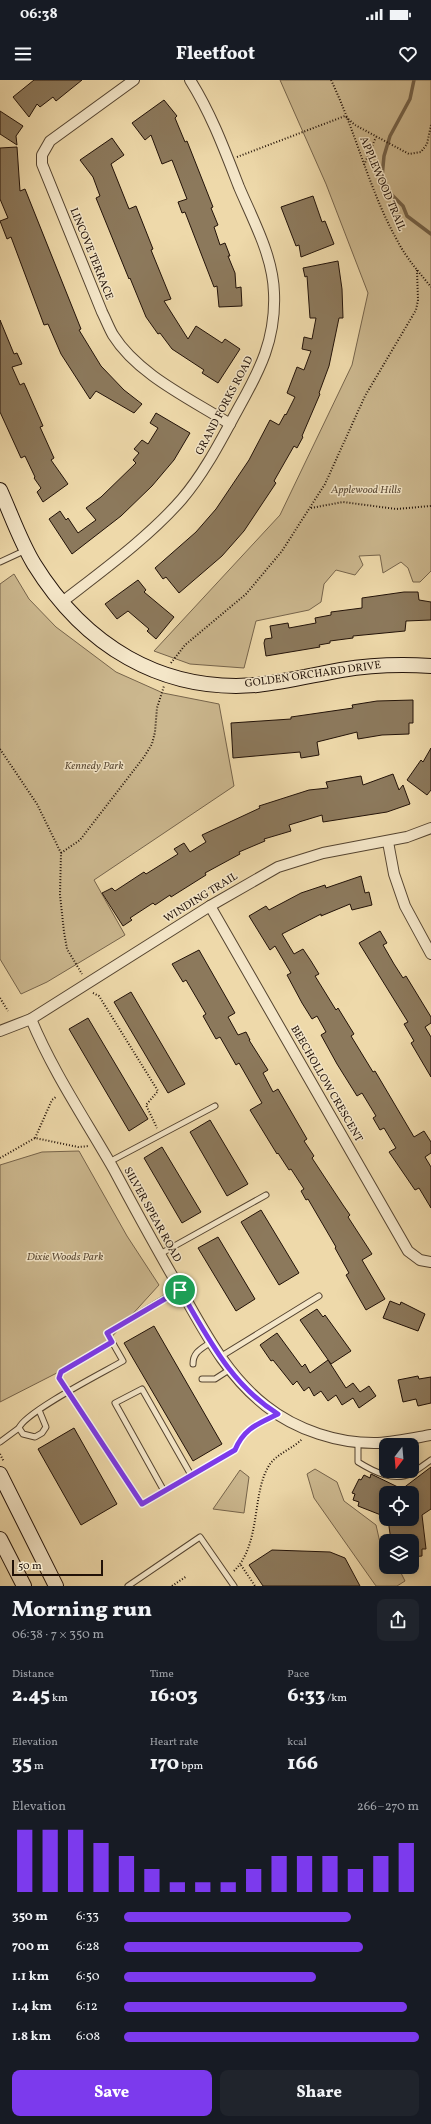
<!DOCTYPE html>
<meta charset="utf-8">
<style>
body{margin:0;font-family:Vollkorn,serif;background:#20242c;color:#f1f3f6;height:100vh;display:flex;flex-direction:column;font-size:15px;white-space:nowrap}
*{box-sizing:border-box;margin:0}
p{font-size:13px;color:#9ea1a6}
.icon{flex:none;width:22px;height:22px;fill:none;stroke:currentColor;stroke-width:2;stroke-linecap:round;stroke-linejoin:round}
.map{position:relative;height:1506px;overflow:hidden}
.details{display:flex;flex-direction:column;background:#171b24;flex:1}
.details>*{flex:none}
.needle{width:26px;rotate:196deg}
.buttons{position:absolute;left:379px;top:1358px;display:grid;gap:8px}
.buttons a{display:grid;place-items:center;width:40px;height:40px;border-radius:8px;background:#171b24;box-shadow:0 2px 10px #0003;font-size:20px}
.scale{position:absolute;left:12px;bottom:10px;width:91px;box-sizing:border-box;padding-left:4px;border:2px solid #221208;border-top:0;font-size:11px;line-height:14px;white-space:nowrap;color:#221208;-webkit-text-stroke:3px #f4e6c8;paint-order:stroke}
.pin{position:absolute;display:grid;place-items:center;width:34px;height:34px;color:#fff;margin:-17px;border:2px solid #fff;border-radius:50%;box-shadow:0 1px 4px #0007}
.round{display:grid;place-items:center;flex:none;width:42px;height:42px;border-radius:8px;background:#20242c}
.headline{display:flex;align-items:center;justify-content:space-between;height:68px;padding:0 12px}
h1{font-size:22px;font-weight:800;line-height:30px}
.figures{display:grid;grid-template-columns:repeat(3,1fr);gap:6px;height:68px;padding:4px 12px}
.figures div{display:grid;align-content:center}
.figures b{font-size:20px;font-weight:800}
.figures small{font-size:11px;font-weight:400}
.figures p{font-size:11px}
.chart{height:112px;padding:8px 12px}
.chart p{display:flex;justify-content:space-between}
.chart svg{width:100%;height:72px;margin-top:4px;stroke:#7c3aed;stroke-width:6}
.cta{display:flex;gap:8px;margin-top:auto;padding:8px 12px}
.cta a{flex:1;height:46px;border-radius:8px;background:#7c3aed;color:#fff;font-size:16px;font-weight:800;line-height:46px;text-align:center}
.cta a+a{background:#20242c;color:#f1f3f6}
ul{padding:0 12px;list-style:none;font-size:13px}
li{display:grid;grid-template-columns:64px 48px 1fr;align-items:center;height:30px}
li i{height:10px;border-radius:5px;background:#7c3aed}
.status{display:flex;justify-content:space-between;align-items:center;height:28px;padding:0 20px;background:#171b24;direction:ltr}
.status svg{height:11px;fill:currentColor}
header{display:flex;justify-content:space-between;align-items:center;height:52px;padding:0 12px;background:#171b24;font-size:18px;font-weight:800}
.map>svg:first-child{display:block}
</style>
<div class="status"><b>06:38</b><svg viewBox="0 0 49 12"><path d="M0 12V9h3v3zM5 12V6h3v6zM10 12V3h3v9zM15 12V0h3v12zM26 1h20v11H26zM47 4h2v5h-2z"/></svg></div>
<header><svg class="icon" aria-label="menu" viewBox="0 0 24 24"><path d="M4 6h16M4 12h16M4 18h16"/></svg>Fleetfoot<svg class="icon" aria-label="heart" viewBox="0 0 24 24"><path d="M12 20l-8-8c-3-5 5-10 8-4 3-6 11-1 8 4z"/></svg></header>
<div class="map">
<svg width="431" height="1506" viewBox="0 0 431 1506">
<rect width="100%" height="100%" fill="#eed9aa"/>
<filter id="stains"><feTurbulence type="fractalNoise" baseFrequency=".005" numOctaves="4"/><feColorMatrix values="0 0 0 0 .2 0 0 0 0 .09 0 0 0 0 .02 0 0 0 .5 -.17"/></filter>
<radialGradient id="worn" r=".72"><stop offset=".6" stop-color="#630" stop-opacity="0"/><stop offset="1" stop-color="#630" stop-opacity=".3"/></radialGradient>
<g fill="#cbb78e" stroke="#76644b">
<polygon points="280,0 431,0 431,491 420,502 413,502 408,488 401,482 383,493 380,475 359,476 363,485 355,495 336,490 324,504 321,522 309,530 256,541 244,588 190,584 154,571 280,435 352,285 368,213 326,104"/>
<polygon points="14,494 29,519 56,547 116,592 163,613 219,624 234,706 94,800 125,855 47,902 21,914 0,879 0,504"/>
<polygon points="79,1071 127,1156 159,1205 98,1272 0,1322 0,1085 42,1072"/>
<polygon points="315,1389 337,1402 344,1421 376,1445 383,1476 386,1479 386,1487 395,1487 401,1493 405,1501 397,1506 376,1506 314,1418 307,1394"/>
<polygon points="240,1390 249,1397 244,1433 213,1429"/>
</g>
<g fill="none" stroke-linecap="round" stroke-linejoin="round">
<polyline stroke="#736148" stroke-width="3.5" points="414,0 410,19 390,56 384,76 382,97 391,114 403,126 407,136 431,154"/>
</g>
<g fill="#8c795c" stroke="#221208">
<polygon points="34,0 82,0 56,21 53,17 40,27 37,24 29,37 13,17"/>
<polygon points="164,20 177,36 175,38 185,62 187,61 213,127 211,128 218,145 214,147 220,165 225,163 230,176 228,176 235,193 236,208 241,207 242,226 219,227 217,206 214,207 185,132 182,133 178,122 187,119 172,80 162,84 151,55 145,60 132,43"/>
<polygon points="0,31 23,46 16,56 17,65 0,54"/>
<polygon points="112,58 124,75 111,84 129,129 136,126 153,169 151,170 171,219 164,221 188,259 196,246 222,263 225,259 240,269 218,303 202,293 204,290 172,269 160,253 158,254 146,237 130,198 129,199 96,118 100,116 93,97 80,80"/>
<polygon points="17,67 20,111 25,109 81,249 79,250 101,286 124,310 142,324 134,333 96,311 90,319 61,274 48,244 44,245 11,157 7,159 0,141 8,138 0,119 0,68"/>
<polygon points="313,116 322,142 325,141 334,164 301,177 299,165 296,166 281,127"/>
<polygon points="338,181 342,209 343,238 339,238 329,286 319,313 320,314 302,356 303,357 297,368 294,366 274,401 276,403 244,451 222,476 179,513 166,497 163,499 155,488 196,452 216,429 249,380 270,340 279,345 285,334 286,335 295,317 287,313 297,287 304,290 311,271 302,269 304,257 312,259 316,238 310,238 307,196 305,197 303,188"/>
<polygon points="0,240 14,274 17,273 22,284 12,287 20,305 24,303 43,346 40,347 54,378 51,380 68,404 43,422 37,412 41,408 34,398 35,397 25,376 21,378 0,332"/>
<polygon points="156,333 190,353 174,380 152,406 121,436 72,474 49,439 60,431 66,440 68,438 78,453 96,440 86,428 101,417 136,383 133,380 139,373 134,369 142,360 148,364 158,348 150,343"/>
<polygon points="138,500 146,510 144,512 174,537 156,559 147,551 149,549 128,531 117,539 105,524"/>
<polygon points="404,512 418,512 419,520 431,522 431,540 406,541 405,551 353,556 353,558 330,561 330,563 319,565 320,567 266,576 264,563 265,559 272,558 270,546 288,543 289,548 316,543 315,538 331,535 331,532 362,528 362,518"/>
<polygon points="413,620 413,643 409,643 409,654 382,655 358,659 357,652 317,662 319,675 301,678 300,672 233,678 231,643 291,639 291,637 353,628 352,625 377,621"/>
<polygon points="431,668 431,710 427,715 407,700 421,680 423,682"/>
<polygon points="393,694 399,710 403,705 410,724 387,732 323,742 322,735 289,745 291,751 264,759 265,761 239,772 240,774 205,793 206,795 171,817 170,815 155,825 153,823 130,838 132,840 123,846 102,813 112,808 115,811 144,792 146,794 178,774 174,769 184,763 190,772 206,762 202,755 260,728 259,726 309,710 328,708 326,702 361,696 363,705"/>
<polygon points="361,796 365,813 369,812 372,825 352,830 350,824 321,836 321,834 282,854 294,874 303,869 311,881 319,894 315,896 336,930 338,928 354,954 351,956 373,992 375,991 414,1057 424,1051 431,1062 431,1073 425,1077 431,1087 431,1128 419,1108 415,1110 389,1072 396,1068 384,1048 380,1050 373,1038 376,1036 362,1013 357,1016 337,984 321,955 326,952 317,936 312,939 302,923 287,895 291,893 275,866 270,870 249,836 266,826 269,830 301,813 325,805 326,808"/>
<polygon points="380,851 387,863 383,865 394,884 403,898 406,896 431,937 431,943 425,947 431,957 431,997 411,963 414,961 404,944 408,942 359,863"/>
<polygon points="199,870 235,933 228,937 238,955 246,952 250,960 249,960 268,990 263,993 273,1012 278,1009 307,1059 304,1061 314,1076 312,1078 343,1125 350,1135 348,1137 372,1174 362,1180 385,1219 366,1230 346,1195 349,1193 335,1168 336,1167 308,1119 306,1120 301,1111 304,1109 291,1089 289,1090 278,1073 277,1074 250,1030 262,1023 239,983 236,985 220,957 216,959 203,936 206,934 186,900 183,902 172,884"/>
<polygon points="131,912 185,1004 168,1013 114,922"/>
<polygon points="88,938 148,1039 129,1051 69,949"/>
<polygon points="210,1040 248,1104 227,1116 190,1052"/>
<polygon points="162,1067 201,1132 182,1143 144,1078"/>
<polygon points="261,1130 299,1193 279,1205 241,1142"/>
<polygon points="218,1157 255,1219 236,1231 198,1168"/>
<polygon points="390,1221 400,1225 401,1222 425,1234 418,1251 383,1238"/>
<polygon points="317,1229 323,1237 325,1235 351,1271 331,1284 300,1240"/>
<polygon points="154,1246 222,1364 193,1381 124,1263"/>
<polygon points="277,1253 302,1287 305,1284 310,1293 328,1280 346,1308 353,1303 360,1312 369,1306 376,1316 359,1328 353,1318 342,1325 336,1315 328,1321 321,1311 314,1316 309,1307 304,1311 297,1301 293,1305 273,1280 271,1281 260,1265"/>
<polygon points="418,1296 419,1299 431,1297 431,1323 418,1326 416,1319 403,1322 398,1300"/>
<polygon points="74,1348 117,1424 81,1445 38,1369"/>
<polygon points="431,1387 431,1429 422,1435 426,1469 422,1469 422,1476 412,1477 412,1461 391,1461 388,1439 412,1439 412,1413 386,1413 386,1437 358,1426 359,1422 353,1420 355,1414 352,1413 359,1399 361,1400 364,1395 370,1398 371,1394 402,1409"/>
<polygon points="272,1470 330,1472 345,1478 360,1506 263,1506 249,1485"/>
</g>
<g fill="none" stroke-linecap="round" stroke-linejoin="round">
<g stroke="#554430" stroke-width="7">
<g id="lane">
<polyline points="0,482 26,470"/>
<polyline points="109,1082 215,1026"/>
<polyline points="160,1174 266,1115"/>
<path d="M 112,1262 L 61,1292 L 59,1298 L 142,1424 L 235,1370 C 244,1348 257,1345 277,1334"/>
<polyline points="220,1277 319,1216"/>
<path d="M 193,1284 C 193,1272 201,1269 211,1262"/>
<polyline points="202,1299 215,1299 229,1290"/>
<path d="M 39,1330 L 46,1347 L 42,1353 L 35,1357 L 23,1354 L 19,1348 C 25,1332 104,1292 123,1281 L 107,1253 L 180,1209"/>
<polyline points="0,1362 19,1348"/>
<path d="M 358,1362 L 358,1382 C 374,1392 394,1402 412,1393 C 419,1389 425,1384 431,1380"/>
<polyline points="164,1411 115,1323 142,1309 191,1395"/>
<polyline points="128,1506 200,1457 234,1506"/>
</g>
</g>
<g stroke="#554430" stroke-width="12">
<g id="street">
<path d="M 134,0 L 50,61 L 42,75 L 42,84 L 102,232 C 106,240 109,248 113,255 C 138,295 191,319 230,344"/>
<path d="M 62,522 C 102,491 149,457 182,419 C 205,392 221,360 238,329 C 260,290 276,259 274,213 C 273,176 253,140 239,107 C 225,71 211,33 190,0"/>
<polyline points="388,762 394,794 405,826 431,874"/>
<polyline points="210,826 408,1171 420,1180 431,1182"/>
<path d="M 31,939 C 53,992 85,1039 113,1088 C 137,1133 161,1177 187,1221 C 209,1260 230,1298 266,1326 C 296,1350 339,1364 378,1363 C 396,1362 414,1358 431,1355"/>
<polyline points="0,951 31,939 210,826 278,787 323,773 407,757 431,748"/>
</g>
</g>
<g stroke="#221208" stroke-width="16">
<g id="secondary">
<path d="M 0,410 C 11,434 20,461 34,484 C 84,565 161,613 257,605 C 285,602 313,595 341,590 C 371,585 400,584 431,586"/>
<polyline points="0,1394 56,1506"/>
<polyline points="0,1459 24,1506"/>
</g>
</g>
<g stroke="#221208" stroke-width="2" stroke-dasharray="1 2" stroke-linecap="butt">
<path d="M 331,0 C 356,52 369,110 397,160 C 406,178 419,192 431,207"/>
<polyline points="237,77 345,36 355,45 409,74 421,72 427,64 431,45"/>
<polyline points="364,85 376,57"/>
<polyline points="311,428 343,422 396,429 431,426"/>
<polyline points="171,583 185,565 246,514 282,471 325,404 365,316 416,230 418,220 417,190"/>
<polyline points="0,669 37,724 61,773 60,815 64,852 67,869 82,894"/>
<polyline points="61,773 80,760 144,677 152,664 155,652 157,628 164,606"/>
<polyline points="93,913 99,916 158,1011 146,1025 157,1048"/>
<polyline points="0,918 8,931"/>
<polyline points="35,1058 52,1020 57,1016"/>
<polyline points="0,1078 35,1058 78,1067 89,1066"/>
<polyline points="0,1374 4,1382"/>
<polyline points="241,1485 255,1506"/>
<path d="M 234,1491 C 262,1463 251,1412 270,1384 C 278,1373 294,1368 302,1359"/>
<polyline points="172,1506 187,1496"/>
</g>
<use href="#lane" stroke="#f4e6c8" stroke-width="5"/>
<use href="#street" stroke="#f4e6c8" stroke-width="10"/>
<use href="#secondary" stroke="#f4e6c8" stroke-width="14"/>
</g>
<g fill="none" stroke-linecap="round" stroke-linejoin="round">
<g stroke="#fff" stroke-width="8">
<path id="route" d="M 180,1210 C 208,1257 230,1304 278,1334 C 258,1344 244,1348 235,1370 L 142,1424 L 59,1298 L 61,1292 L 112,1262 L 107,1253 Z"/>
</g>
<use href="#route" stroke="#7c3aed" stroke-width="5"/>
</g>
<g text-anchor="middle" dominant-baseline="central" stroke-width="3" stroke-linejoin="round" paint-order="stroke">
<g font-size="11" fill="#221208" stroke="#f4e6c8">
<text transform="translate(382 104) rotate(67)">APPLEWOOD TRAIL</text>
<text transform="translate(91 174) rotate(68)">LINCOVE TERRACE</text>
<text transform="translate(225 326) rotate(-62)">GRAND FORKS ROAD</text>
<text transform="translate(313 595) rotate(-8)">GOLDEN ORCHARD DRIVE</text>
<text transform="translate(201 818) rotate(-32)">WINDING TRAIL</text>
<text transform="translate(326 1004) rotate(60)">BEECHOLLOW CRESCENT</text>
<text transform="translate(152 1135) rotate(61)">SILVER SPEAR ROAD</text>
</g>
<g font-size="11" font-style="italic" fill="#5d4c37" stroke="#f4e6c8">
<text x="366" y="410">Applewood Hills</text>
<text x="94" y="686">Kennedy Park</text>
<text x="65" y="1177">Dixie Woods Park</text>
</g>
</g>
<rect width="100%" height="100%" filter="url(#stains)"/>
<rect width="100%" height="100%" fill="url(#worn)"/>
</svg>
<div class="buttons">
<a><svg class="needle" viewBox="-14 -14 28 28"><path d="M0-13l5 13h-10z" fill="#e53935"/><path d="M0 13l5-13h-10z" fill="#9ea1a6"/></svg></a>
<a><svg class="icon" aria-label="locate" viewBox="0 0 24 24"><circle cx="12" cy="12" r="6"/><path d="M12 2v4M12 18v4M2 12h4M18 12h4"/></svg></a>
<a><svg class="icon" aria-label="layers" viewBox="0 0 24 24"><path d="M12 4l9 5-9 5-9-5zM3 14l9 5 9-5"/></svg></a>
</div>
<div class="scale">50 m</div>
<div class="pin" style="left:180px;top:1210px;background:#1e9e55"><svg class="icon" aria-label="arrive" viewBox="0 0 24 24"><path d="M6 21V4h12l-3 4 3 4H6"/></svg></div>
</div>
<section class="details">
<div class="headline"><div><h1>Morning run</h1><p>06:38 · 7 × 350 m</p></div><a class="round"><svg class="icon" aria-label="share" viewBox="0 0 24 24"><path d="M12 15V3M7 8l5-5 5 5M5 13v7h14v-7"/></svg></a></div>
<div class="figures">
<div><p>Distance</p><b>2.45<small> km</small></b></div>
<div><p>Time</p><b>16:03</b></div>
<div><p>Pace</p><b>6:33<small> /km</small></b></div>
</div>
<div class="figures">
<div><p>Elevation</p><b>35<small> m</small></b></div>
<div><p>Heart rate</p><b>170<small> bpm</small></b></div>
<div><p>kcal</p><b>166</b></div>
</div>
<div class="chart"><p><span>Elevation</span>266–270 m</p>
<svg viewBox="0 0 160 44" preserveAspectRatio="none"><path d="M5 44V6M15 44V6M25 44V6M35 44V14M45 44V22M55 44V30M65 44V38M75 44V38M85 44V38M95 44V30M105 44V22M115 44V22M125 44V22M135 44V30M145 44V22M155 44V14"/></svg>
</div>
<ul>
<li><b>350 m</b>6:33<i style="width:77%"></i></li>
<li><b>700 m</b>6:28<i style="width:81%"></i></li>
<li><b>1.1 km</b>6:50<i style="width:65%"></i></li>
<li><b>1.4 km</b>6:12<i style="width:96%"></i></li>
<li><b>1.8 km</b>6:08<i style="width:100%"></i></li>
</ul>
<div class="cta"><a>Save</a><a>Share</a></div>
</section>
